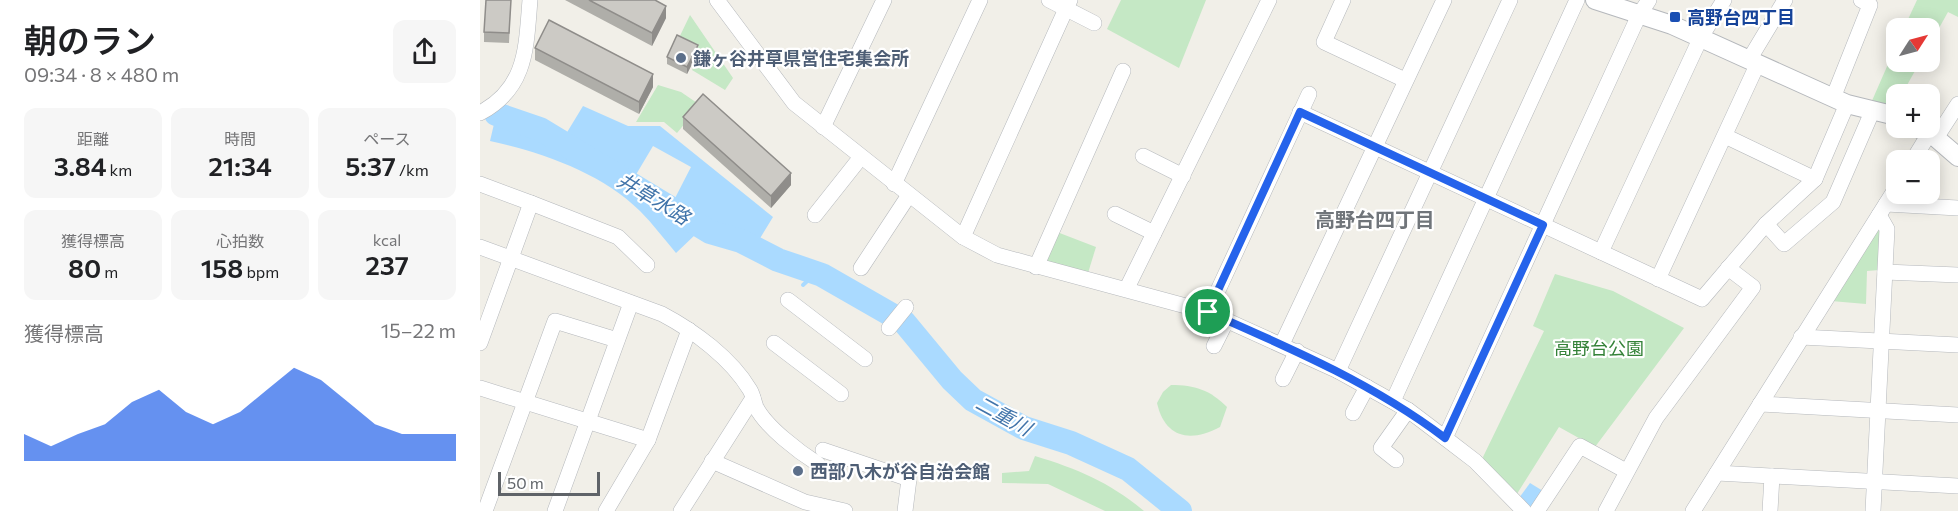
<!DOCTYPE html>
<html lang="ja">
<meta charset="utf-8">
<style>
body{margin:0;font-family:Commissioner,"Noto Sans JP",sans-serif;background:#f6f6f6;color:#202124;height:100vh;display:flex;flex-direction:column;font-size:22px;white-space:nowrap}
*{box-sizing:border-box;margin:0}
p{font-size:20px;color:#757577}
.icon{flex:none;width:33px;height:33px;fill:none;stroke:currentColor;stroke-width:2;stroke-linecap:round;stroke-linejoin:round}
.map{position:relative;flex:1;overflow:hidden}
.details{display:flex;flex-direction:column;background:#fff;width:480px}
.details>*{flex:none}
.needle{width:39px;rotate:54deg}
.buttons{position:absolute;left:1406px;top:18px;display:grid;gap:12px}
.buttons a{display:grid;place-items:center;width:54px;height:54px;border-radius:12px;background:#fff;box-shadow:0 3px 15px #0003;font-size:30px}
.scale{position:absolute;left:18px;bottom:15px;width:102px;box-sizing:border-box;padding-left:6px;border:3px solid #5f6368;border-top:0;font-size:16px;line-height:21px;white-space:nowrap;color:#5f6368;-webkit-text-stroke:4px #fff;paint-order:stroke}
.pin{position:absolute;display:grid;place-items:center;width:51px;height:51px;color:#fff;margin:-26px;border:3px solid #fff;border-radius:50%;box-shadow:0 2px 6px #0007}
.round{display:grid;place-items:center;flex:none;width:63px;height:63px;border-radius:12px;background:#f6f6f6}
.head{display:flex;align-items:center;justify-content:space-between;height:102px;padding:0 24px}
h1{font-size:33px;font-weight:600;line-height:45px}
.metrics{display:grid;grid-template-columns:repeat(3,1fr);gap:9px;height:102px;padding:6px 24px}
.metrics div{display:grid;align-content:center;border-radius:12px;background:#f6f6f6;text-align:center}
.metrics b{font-size:26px;font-weight:600}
.metrics small{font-size:16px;font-weight:400}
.metrics p{font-size:16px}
.chart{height:168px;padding:12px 24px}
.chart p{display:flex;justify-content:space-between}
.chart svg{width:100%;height:108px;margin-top:6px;fill:#2563eb;opacity:.7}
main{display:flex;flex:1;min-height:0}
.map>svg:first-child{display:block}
</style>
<main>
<section class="details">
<div class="head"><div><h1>朝のラン</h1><p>09:34 · 8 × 480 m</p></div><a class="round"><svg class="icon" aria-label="share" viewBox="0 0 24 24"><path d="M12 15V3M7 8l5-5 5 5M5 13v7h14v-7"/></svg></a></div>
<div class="metrics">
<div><p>距離</p><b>3.84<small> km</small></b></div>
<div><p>時間</p><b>21:34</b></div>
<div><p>ペース</p><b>5:37<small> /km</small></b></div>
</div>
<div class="metrics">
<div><p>獲得標高</p><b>80<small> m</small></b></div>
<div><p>心拍数</p><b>158<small> bpm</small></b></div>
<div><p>kcal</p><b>237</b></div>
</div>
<div class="chart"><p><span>獲得標高</span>15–22 m</p>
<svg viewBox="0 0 160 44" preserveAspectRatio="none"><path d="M0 44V33L10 38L20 33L30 29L40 20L50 15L60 24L70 29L80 24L90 15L100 6L110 11L120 20L130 29L140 33L150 33L160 33V44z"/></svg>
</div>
</section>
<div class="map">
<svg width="1478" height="511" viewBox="0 0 1478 511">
<rect width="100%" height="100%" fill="#f1efe8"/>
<g fill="#c5e8c5">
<polygon points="641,0 726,0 699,68 627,29"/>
<polygon points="1437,0 1478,0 1478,17 1468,12 1449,46 1449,28 1424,28"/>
<polygon points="210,15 253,78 245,90 212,70 221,52 198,40"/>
<polygon points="1416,46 1416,62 1440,62 1422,94 1416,94 1415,106 1391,103"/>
<polygon points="178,85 201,92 220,105 197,133 184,122 156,122"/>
<polygon points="1395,230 1401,231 1399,270 1387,271 1386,304 1351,301"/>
<polygon points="577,232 616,247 608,273 569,264 566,258"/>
<polygon points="1075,274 1133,291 1204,328 1115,447 1079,427 1035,497 1005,465 1003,457 1064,331 1053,326"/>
<path d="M 691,385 C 715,385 730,390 747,407 L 740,427 C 710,443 685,438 677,403 L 683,392 Z"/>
<path d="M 555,456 C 598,469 629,482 664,511 L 625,511 L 568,484 L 522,483 L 522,473 L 549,471 Z"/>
</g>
<g fill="#aadaff">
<polygon points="103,106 148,126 180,126 293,217 279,240 263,232 236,224 193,202 211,167 173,146 154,178 86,134"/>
<path d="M 14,124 L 60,139 L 216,234 L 196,253 C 184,239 173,224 160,211 C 122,173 61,152 10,141 Z"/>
<polygon points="1050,483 1063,491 1055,506 1047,507 1039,498"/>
</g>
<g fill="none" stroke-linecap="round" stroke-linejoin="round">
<polyline stroke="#aadaff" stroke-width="4" points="323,285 336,273"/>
<polyline stroke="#aadaff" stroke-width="24" points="16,114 60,129 230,232 261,241 298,260 342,275 424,322 472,380 493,400 544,428 591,443 648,469 700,511"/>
<g stroke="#b5b8bc" stroke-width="16">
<g id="minor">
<polyline points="237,0 314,103 483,237 517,255 728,312 858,371 928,410 965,438 995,461 1044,511"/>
<polyline points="569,0 614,23"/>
<polyline points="863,0 844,42 925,80"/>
<polyline points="1269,60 1305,0"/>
<polyline points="1353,98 1390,5 1381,0"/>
<polyline points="820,112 1222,299 1286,224 1335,179 1367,104"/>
<path d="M 0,113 C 47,88 46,48 50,0"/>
<polyline points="343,127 404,0"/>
<polyline points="1245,136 1335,179"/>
<polyline points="1456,138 1478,104"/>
<polyline points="663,156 703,176"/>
<polyline points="1433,160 1449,134"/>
<polyline points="0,184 51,203 0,343"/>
<polyline points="414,184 500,0"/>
<polyline points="51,203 138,237 167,265"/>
<polyline points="1406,204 1478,208"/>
<polyline points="635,214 674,233"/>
<polyline points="335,215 381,157"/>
<polyline points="1286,224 1304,244 1353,202 1392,112"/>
<polyline points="483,237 590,0"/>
<path d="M 0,247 L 182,314 C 214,331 251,358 270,390 C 273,395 274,402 276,407 C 286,427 319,452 338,464"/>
<polyline points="1121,252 1221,37 1244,0"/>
<polyline points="556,267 643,71"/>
<polyline points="381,268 429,195"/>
<polyline points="1405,272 1478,275"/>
<polyline points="1178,279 1278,63"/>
<polyline points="647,288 789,0"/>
<polyline points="308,300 385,359"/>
<polyline points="728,312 829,94"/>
<polyline points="409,328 426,307"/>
<polyline points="1321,337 1478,345"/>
<polyline points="294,343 361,394"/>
<polyline points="802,344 964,0"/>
<polyline points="734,346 747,320"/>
<polyline points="858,371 1030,0"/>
<polyline points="803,379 817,351"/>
<polyline points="0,388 168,440"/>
<polyline points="913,401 1097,0"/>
<polyline points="1280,404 1478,415"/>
<polyline points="873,413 887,387"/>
<polyline points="965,438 1159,15 1169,0"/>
<polyline points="343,450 429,479 425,511"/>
<polyline points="916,460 901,448 928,410"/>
<polyline points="232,461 325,502 365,511"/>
<polyline points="1237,473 1478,486"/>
<polyline points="5,511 75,321 137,340"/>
<polyline points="75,511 151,303"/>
<polyline points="126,511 168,440 209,330"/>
<polyline points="201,511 273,398"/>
<polyline points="1057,511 1100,446 1146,471"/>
<polyline points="1126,511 1176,418 1273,287 1248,268"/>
<polyline points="1213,511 1416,188"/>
<polyline points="1290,511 1292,476"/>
<polyline points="1393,511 1407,229 1399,215"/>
</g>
</g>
<g stroke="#b5b8bc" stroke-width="20">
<g id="tertiary">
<polyline points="1115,0 1192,25 1367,104 1416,116"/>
<polyline points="1438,128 1456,138 1478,157"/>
</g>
</g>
<use href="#minor" stroke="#fff" stroke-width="15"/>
<use href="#tertiary" stroke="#fff" stroke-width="18"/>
</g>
<g fill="#afaea9">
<polygon points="31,0 29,43 4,42 4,32"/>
<polygon points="85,0 175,0 186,18 172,46"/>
<polygon points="55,48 173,87 159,114 55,60"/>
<polygon points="218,52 207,74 187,64 187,57"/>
<polygon points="203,117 311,185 291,208 203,129"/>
</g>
<g fill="#8f8d8a">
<polygon points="186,6 186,18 172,46 172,33"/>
<polygon points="218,45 218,52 207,74 207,67"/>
<polygon points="173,74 173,87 159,114 159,102"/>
<polygon points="311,173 311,185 291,208 291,196"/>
</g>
<g fill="#cccac5" stroke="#8f8d8a" stroke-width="1.5">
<polygon points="6,0 31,0 29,33 4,32"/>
<polygon points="109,0 175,0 186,6 172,33"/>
<polygon points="69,20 173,74 159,102 55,48"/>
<polygon points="197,35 218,45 207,67 187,57"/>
<polygon points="223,94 311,173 291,196 203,117"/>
</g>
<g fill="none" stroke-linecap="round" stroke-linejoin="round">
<g stroke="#fff" stroke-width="12">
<path id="route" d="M 820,112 L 1063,225 L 965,438 C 892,383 810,348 728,312 Z"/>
</g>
<use href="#route" stroke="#2563eb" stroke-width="8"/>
</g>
<rect fill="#1a4fb4" stroke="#fff" stroke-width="2" x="1189" y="11" width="12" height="12" rx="3"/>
<g fill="#5c6f8a" stroke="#fff" stroke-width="2">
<circle cx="201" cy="58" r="6"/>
<circle cx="318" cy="471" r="6"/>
</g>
<g text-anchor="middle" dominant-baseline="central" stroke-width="4.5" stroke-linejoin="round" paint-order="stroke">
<g font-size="18" font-weight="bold" fill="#164399" stroke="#fff" text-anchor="start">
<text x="1207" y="17">高野台四丁目</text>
</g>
<g font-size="18" font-weight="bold" fill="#4e5e75" stroke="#fff" text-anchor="start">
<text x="213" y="58">鎌ヶ谷井草県営住宅集会所</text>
<text x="330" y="471">西部八木が谷自治会館</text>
</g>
<g font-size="18" fill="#348238" stroke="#fff">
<text x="1119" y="348">高野台公園</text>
</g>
<g font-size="20" font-style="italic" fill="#4174aa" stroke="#fff">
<text transform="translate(174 198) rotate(31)">井草水路</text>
<text transform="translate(524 415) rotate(29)">二重川</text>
</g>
<g font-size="20" font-weight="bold" fill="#70757a" stroke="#fff">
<text x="895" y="219">高野台四丁目</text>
</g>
</g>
</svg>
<div class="buttons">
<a><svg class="needle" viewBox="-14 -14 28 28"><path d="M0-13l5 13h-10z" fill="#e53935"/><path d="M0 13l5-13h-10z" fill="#757577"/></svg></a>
<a>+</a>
<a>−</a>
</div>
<div class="scale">50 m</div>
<div class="pin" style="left:728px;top:312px;background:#1e9e55"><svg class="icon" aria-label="arrive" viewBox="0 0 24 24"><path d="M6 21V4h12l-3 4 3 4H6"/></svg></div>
</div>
</main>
